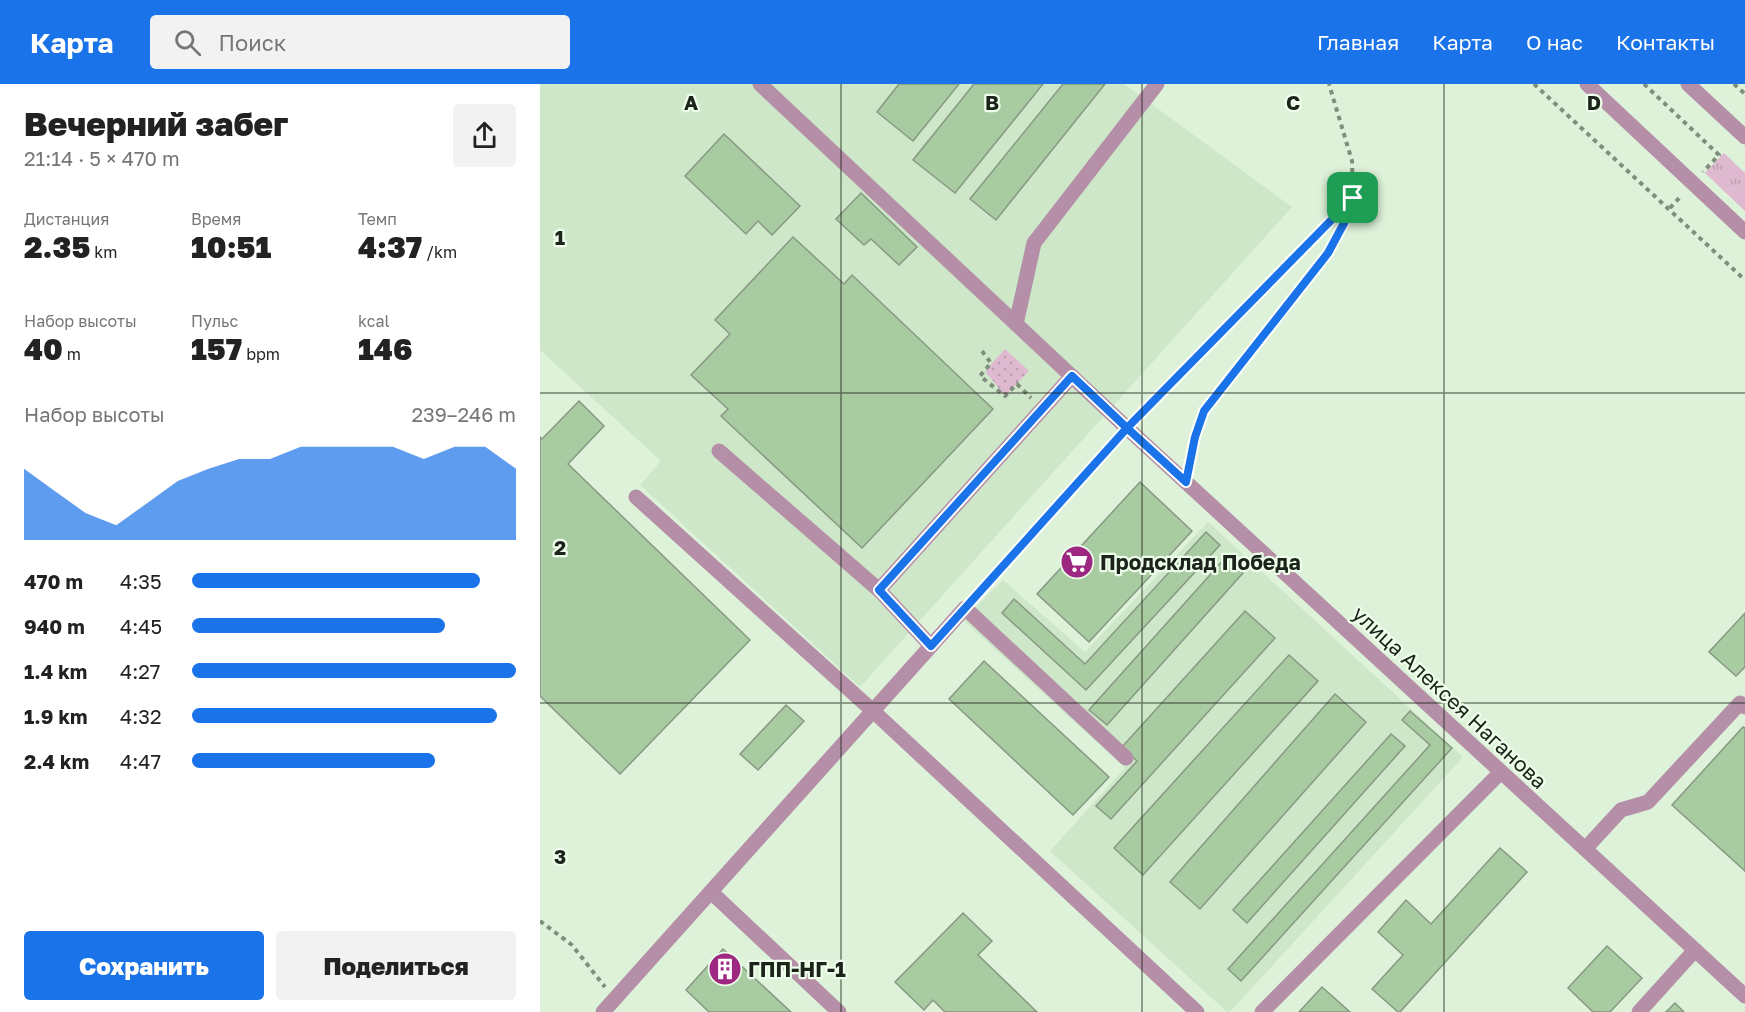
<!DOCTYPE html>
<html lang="ru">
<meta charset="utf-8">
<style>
body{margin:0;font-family:"Golos Text",sans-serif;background:#f2f2f2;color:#222;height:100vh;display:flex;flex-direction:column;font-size:22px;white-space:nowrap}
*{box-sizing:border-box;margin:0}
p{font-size:20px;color:#767676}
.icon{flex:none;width:33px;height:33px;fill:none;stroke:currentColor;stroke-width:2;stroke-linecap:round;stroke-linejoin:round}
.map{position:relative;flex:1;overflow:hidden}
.sheet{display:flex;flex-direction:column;background:#fff;width:540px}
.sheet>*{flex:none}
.pin{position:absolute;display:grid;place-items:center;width:51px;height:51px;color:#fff;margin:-26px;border-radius:12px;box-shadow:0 3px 9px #0006}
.round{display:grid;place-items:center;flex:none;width:63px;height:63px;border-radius:6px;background:#f2f2f2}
.head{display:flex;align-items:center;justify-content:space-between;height:102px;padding:0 24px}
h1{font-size:33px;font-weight:800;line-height:45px}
.stats{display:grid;grid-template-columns:repeat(3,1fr);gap:9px;height:102px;padding:6px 24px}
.stats div{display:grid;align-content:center}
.stats b{font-size:30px;font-weight:800}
.stats small{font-size:16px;font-weight:400}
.stats p{font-size:16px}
.chart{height:168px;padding:12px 24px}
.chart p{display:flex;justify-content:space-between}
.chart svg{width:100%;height:108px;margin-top:6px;fill:#1a73e8;opacity:.7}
.action{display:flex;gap:12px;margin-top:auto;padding:12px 24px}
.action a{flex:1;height:69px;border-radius:6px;background:#1a73e8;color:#fff;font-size:24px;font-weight:800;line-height:69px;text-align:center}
.action a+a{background:#f2f2f2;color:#222}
ul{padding:0 24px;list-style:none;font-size:20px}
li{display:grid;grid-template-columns:96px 72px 1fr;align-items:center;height:45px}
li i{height:15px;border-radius:8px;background:#1a73e8}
header{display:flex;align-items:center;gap:36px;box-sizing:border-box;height:84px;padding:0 30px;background:#1a73e8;color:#fff}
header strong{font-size:28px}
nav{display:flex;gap:33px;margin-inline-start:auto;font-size:21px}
.search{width:420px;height:54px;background:#f2f2f2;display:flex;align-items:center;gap:15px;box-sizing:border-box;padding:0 21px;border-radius:6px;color:#767676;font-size:22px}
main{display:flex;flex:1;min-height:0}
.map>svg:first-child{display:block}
</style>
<header>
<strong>Карта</strong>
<div class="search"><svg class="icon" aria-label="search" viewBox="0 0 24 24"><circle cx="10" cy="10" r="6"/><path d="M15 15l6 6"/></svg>Поиск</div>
<nav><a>Главная</a><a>Карта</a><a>О нас</a><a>Контакты</a></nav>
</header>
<main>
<section class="sheet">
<div class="head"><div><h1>Вечерний забег</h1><p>21:14 · 5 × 470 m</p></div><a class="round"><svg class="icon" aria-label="share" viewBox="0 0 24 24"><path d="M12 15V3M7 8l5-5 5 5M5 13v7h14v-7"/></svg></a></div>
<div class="stats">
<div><p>Дистанция</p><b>2.35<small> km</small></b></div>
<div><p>Время</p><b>10:51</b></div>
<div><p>Темп</p><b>4:37<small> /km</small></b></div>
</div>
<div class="stats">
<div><p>Набор высоты</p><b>40<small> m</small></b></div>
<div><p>Пульс</p><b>157<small> bpm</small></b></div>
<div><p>kcal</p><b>146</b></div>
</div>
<div class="chart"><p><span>Набор высоты</span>239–246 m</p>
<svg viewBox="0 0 160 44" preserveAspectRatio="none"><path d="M0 44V15L10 24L20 33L30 38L40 29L50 20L60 15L70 11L80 11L90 6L100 6L110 6L120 6L130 11L140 6L150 6L160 15V44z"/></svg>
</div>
<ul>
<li><b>470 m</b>4:35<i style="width:89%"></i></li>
<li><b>940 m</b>4:45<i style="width:78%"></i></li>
<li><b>1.4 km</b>4:27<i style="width:100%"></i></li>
<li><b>1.9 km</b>4:32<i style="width:94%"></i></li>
<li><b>2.4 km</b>4:47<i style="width:75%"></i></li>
</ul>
<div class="action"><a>Сохранить</a><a>Поделиться</a></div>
</section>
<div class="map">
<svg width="1205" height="928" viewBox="0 0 1205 928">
<defs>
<pattern id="grass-tufts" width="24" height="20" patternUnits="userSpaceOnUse" patternTransform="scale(1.5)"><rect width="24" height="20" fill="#deb9d0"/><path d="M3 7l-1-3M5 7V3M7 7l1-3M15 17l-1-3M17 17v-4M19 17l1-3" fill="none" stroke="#be9fb2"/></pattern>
<pattern id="park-dots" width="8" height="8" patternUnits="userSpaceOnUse" patternTransform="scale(1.5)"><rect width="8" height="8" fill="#deb9d0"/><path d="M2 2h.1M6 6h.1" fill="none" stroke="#be9fb2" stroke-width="1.8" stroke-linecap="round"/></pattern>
</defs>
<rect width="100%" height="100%" fill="#ddf2d9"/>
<g fill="#cee7c8">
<polygon points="0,0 584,0 752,123 320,603 100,401 121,377 0,266"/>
<polygon points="668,438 923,673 690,928 687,928 510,767 585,684 423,536 463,496 545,568"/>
</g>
<polygon fill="url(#grass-tufts)" points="1184,69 1205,89 1205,127 1165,89"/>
<polygon fill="url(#park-dots)" points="465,265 489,287 465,312 445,287"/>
<g fill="#a8cba1" stroke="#879983" stroke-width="1.5">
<polygon points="359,0 419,0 373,57 337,28"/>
<polygon points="434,0 503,0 415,109 373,76"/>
<polygon points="523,0 565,0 456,136 430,115"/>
<polygon points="184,50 260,122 232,151 218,137 206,150 145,92"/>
<polygon points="321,109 377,163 359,181 331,155 324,161 296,135"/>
<polygon points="253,153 304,200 312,191 453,325 322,464 181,332 188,325 151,291 190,250 175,236"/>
<polygon points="39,317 64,342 28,380 210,556 80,690 0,612 0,353 2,355"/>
<polygon points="600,398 652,447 549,558 497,510"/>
<polygon points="666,448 680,461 546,606 462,529 474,515 545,580"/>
<polygon points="686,473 703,489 567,641 549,626"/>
<polygon points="705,527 735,554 571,735 556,722 597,677 582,663"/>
<polygon points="1205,529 1205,583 1196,592 1169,568"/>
<polygon points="749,571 778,597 603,791 574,764"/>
<polygon points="444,577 569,693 533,731 409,615"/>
<polygon points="795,610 826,638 660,825 630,798"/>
<polygon points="246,621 264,637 218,686 200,670"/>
<polygon points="870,627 912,664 701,897 688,885 890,661 862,636"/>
<polygon points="1203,643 1205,644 1205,787 1132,721"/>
<polygon points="851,650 865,662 707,839 693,826"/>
<polygon points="960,764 987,788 860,928 858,928 832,905 863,871 838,848 866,816 891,840"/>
<polygon points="423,829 452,857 438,871 497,928 405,928 393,916 384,926 355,898"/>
<polygon points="1067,862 1102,894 1070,928 1053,928 1028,904"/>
<polygon points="183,865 251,928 169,928 146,906"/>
<polygon points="782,903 810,928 759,928"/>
<polygon points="1135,919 1144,928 1126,928"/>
</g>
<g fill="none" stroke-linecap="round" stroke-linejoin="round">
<g stroke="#808e7d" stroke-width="4" stroke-dasharray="4.5 4.5" stroke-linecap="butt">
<polyline points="994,0 1205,196"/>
<polyline points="1104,0 1179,71 1163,88"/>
<polyline points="1194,0 1205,10"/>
<polyline points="1130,124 1141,112"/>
<polyline points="442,267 451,279 440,292 465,312 477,300 491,314"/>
<polyline points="599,333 813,114"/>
<path d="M 650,380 C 654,358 658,337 670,318 L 788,169 L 810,128 L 813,114 L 812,77 L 789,0"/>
<polyline points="435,512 577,355"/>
<polyline points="0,837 32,861 65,903"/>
</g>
<g stroke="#b58ea7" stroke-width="15">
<polyline points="220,0 587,344 1205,912"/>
<polyline points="1047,0 1205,148"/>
<polyline points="1148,0 1205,53"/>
<polyline points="476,240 494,159 617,0"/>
<polyline points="179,367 339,506 391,562"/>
<polyline points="96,413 333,627 657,928"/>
<polyline points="339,506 532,292"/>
<polyline points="1045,765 1081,726 1108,718 1200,619 1205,623"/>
<polyline points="171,808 299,928"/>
<polyline points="63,928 425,524 586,674"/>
<polyline points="722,928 961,688"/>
<polyline points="1099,928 1155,866"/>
</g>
</g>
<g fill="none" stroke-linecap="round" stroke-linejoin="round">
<g stroke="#fff" stroke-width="12">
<polyline id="route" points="813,114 587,344 532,292 339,506 391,562 587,344 646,398 655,353 664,327 788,169 810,128 813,114"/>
</g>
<use href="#route" stroke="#1a73e8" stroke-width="8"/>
</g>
<path fill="none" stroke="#1b231a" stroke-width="1.5" stroke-opacity="0.55" d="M 301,0 L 301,928M 602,0 L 602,928M 904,0 L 904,928M 0,309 L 1205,309M 0,619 L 1205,619"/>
<defs>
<g id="supermarket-disc" transform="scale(1.725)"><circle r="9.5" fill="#9e2781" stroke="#edfeea"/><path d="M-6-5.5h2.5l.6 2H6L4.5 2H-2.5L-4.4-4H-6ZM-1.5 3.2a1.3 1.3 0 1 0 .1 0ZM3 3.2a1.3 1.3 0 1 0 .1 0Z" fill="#fff"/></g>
<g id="building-disc" transform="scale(1.725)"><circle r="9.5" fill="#9e2781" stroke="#edfeea"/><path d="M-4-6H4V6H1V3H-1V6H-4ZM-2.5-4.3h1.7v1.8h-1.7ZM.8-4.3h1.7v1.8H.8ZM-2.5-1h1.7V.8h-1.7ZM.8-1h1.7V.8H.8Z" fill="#fff"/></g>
</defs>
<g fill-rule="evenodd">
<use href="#supermarket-disc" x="537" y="478"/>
<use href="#building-disc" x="185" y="885"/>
</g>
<g text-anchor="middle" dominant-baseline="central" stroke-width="4.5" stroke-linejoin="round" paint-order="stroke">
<g font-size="21" font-weight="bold" fill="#1b231a" stroke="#edfeea" text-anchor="start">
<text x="560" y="478">Продсклад Победа</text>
<text x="208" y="885">ГПП-НГ-1</text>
</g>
<g font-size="21" fill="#1b231a" stroke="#edfeea">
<text transform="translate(910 613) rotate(43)">улица Алексея Наганова</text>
</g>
</g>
<g font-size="20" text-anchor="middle" font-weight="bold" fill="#1b231a" stroke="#edfeea" stroke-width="4.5" stroke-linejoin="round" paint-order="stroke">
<text x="151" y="26">A</text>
<text x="452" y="26">B</text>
<text x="753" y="26">C</text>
<text x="1054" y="26">D</text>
<text x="20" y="161">1</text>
<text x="20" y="471">2</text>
<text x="20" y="780">3</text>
</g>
</svg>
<div class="pin" style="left:813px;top:114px;background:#1e9e55"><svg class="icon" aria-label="arrive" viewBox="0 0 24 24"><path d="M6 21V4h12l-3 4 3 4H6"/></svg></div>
</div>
</main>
